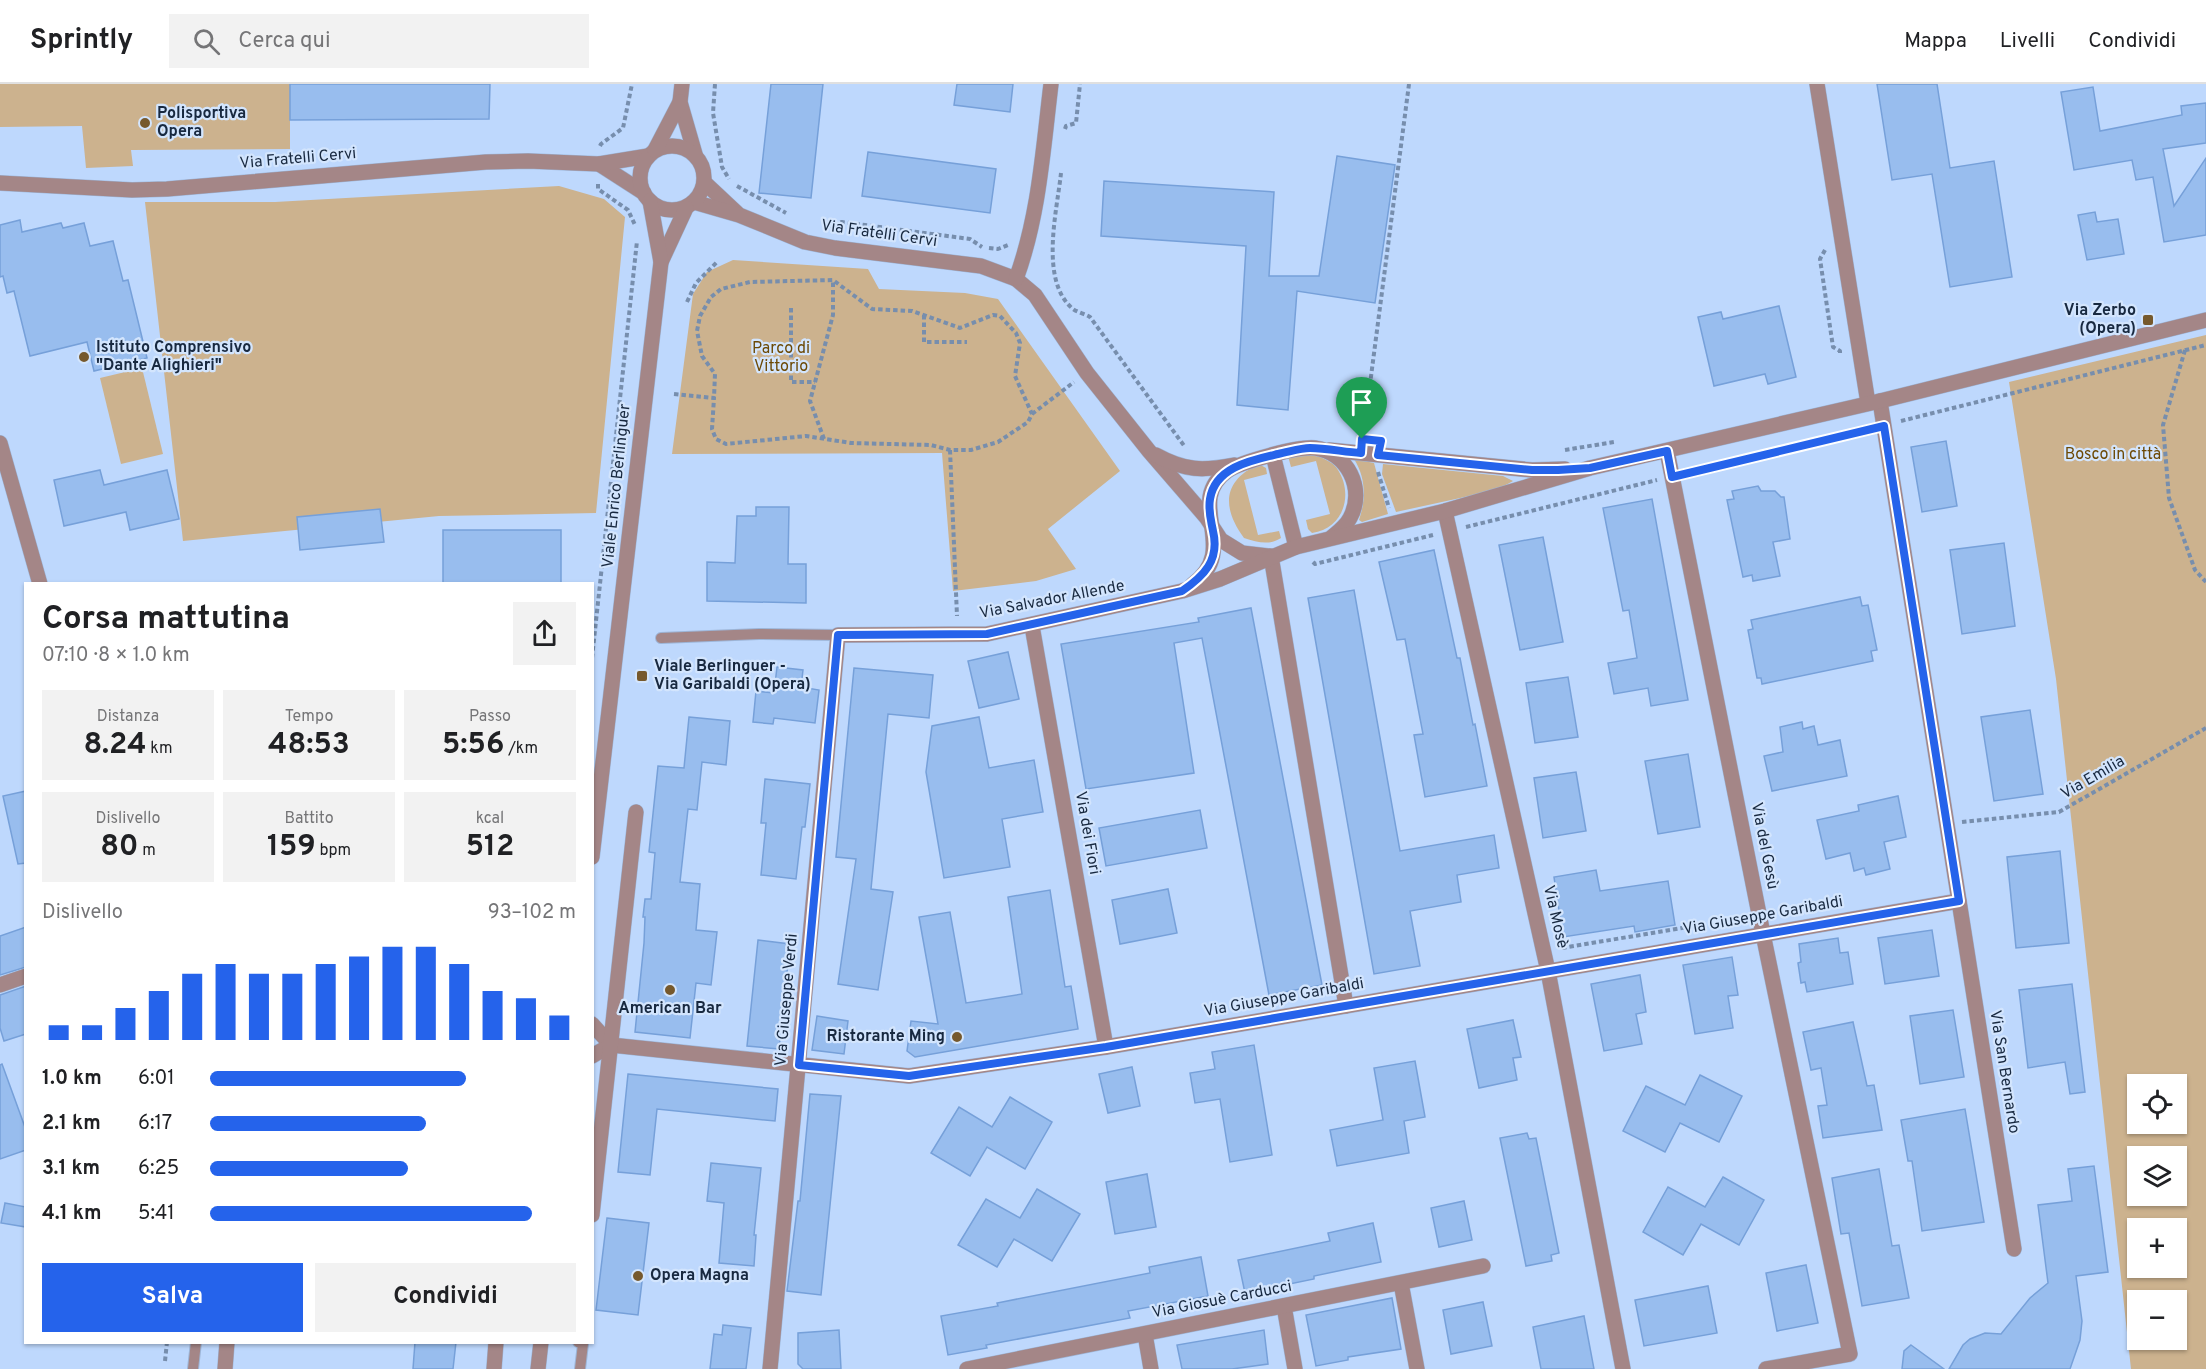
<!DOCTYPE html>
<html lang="it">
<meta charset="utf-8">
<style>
body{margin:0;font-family:Overpass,sans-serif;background:#f2f2f2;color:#202124;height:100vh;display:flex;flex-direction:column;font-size:22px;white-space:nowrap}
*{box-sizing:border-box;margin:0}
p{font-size:20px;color:#757577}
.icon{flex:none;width:33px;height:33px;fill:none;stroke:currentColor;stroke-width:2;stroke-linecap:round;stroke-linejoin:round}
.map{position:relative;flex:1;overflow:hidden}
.details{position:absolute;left:24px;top:498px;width:570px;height:762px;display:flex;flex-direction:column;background:#fff;border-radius:0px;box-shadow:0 2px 4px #0004}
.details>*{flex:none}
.controls{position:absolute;left:2127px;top:990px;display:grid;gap:12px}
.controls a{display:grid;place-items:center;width:60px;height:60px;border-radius:0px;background:#fff;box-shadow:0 2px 4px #0004;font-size:30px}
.pin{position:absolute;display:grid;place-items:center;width:51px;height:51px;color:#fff;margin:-62px -26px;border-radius:50% 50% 50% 0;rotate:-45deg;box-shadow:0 0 6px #0007}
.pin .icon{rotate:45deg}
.round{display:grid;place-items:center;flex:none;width:63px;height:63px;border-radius:0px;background:#f2f2f2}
.summary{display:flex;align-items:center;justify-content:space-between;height:102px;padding:0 18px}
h1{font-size:33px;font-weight:700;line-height:45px}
.stats{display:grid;grid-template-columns:repeat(3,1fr);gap:9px;height:102px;padding:6px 18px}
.stats div{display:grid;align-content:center;border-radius:0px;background:#f2f2f2;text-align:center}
.stats b{font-size:30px;font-weight:700}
.stats small{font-size:16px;font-weight:400}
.stats p{font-size:16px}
.chart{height:168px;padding:12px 18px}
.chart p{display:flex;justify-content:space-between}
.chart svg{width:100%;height:108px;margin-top:6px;stroke:#2563eb;stroke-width:6}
.cta{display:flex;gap:12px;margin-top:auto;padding:12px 18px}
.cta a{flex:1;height:69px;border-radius:0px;background:#2563eb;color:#fff;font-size:24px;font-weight:700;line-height:69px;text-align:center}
.cta a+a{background:#f2f2f2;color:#202124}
ul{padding:0 18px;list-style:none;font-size:20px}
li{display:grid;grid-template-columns:96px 72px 1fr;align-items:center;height:45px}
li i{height:15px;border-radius:8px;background:#2563eb}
header{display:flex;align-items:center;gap:36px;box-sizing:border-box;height:84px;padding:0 30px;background:#fff;border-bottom:2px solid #e0e0e0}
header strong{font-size:28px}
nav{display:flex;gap:33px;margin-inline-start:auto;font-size:21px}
.search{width:420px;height:54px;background:#f2f2f2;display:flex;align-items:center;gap:15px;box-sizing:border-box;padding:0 21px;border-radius:0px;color:#757577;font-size:22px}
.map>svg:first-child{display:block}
</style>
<header>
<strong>Sprintly</strong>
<div class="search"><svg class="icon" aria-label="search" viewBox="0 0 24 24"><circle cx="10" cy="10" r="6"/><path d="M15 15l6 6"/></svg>Cerca qui</div>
<nav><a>Mappa</a><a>Livelli</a><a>Condividi</a></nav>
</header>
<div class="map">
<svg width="2206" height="1285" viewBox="0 0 2206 1285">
<rect width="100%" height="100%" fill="#bed8fd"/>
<g fill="#ccb28e" fill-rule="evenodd">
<polygon points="0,0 290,0 290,65 131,66 133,82 86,84 82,42 0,43"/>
<polygon points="559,102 604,115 625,133 596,429 439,432 183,457 145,118 275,118"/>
<polygon points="733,176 868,185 879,205 965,209 998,215 1120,387 1048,445 1076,485 1036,497 953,507 942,369 672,370 693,210 707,188"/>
<path d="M 2206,251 L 2206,1285 L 2131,1285 L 2056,595 L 2009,298 ZM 2138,1000 L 2176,1000 L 2176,1040 L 2138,1040 ZM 2138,1072 L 2176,1072 L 2176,1112 L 2138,1112 ZM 2138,1144 L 2176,1144 L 2176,1184 L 2138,1184 ZM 2138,1216 L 2176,1216 L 2176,1256 L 2138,1256 Z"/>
<polygon points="142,284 163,370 121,380 100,294"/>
<path d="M 1310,369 C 1320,373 1333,377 1338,386 C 1354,411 1343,445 1312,449 L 1308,445 L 1306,436 L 1330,430 L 1316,377 L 1291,383 L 1288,372 Z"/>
<path d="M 1354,375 L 1374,379 L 1388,430 L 1362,438 L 1359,436 C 1366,415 1366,394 1354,375 Z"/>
<path d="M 1259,380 L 1266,384 L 1267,390 L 1244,396 L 1258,451 L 1279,447 L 1281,454 C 1269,462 1257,458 1244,454 C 1222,424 1222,397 1259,380 Z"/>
<polygon points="1383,380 1503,392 1513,397 1497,406 1396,428 1382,390"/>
</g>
<g fill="#98bdee" stroke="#76a0d9" stroke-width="1.5">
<polygon points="290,0 490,0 489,35 290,36"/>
<polygon points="771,0 823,0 811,114 759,109"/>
<polygon points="957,0 1013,0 1010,28 954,21"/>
<polygon points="1877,0 1937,0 1950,84 1994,77 2012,193 1950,203 1932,90 1892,96"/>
<polygon points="2093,3 2100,47 2182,31 2181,22 2206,19 2206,59 2163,65 2174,122 2206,74 2206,151 2164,158 2153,93 2136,96 2132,76 2074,86 2061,8"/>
<polygon points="868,68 996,85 990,129 862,112"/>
<polygon points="1337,72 1395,81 1375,219 1297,207 1288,326 1237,321 1246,162 1101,152 1104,97 1274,108 1269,192 1319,192"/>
<polygon points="2095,128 2097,138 2118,135 2124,170 2087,176 2078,131"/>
<polygon points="20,136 22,148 61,139 63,144 84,139 90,162 113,157 123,197 128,196 147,274 94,287 87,258 30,272 14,207 7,209 3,192 0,193 0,141"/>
<polygon points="1779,222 1796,293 1768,300 1765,290 1714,302 1698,233 1721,228 1723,235"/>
<polygon points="1946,357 1957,422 1922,428 1911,363"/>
<polygon points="100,386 104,401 167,386 179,435 130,446 126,428 64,442 54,396"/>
<polygon points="1758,402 1761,407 1775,407 1781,413 1784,413 1790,455 1773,458 1780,492 1753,497 1752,491 1743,493 1727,416 1734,415 1732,407"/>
<polygon points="1652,415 1688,616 1651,622 1648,604 1614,610 1608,579 1637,574 1629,526 1623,527 1603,424"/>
<polygon points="756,423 789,423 788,480 806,480 806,519 707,517 707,478 735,479 737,432 756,432"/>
<polygon points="380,425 384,458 300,466 297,433"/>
<rect x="443" y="446" width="118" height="54"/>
<polygon points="1543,453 1563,558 1520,566 1499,461"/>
<polygon points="2004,459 2015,542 1962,550 1950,466"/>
<polygon points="1434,466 1457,574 1460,574 1473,641 1475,640 1487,702 1425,713 1414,651 1423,650 1405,555 1397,556 1379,478"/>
<polygon points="1354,506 1400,767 1494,751 1499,784 1457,791 1461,818 1410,827 1420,882 1374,890 1308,514"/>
<polygon points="1860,513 1862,522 1868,521 1877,566 1871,567 1873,577 1762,600 1761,594 1757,594 1748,546 1753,545 1751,536"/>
<polygon points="1251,524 1322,901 1269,911 1202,554 1174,559 1194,689 1086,705 1061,560 1199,538 1198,534"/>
<polygon points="1008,568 1019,615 979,624 968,577"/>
<polygon points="777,583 803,586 801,603 819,606 815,639 774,634 773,640 753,638 756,607 774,609"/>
<polygon points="854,584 933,591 929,634 888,630 871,805 893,808 878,906 838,900 856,775 836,773"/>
<polygon points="1568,593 1578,653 1535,659 1526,599"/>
<polygon points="2030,626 2043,710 1994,717 1981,633"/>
<polygon points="689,633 730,637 726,681 702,678 697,726 688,725 680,798 700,800 696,846 717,848 711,901 696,899 690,954 635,948 644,859 645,833 643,833 645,815 651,815 655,769 649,768 658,682 684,684"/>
<polygon points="979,633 989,684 1034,676 1043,728 1002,735 1010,783 944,794 926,688 932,642"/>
<polygon points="1802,638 1803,645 1814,642 1818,661 1840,656 1847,692 1772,707 1764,672 1783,668 1780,643"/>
<polygon points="1688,670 1700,743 1658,750 1645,677"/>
<polygon points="1576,688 1586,747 1543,754 1534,694"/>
<polygon points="765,695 810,700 805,743 802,743 796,795 761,791 766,739 761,739"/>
<polygon points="26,707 26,779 18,780 3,712"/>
<polygon points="1898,712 1906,753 1884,758 1890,785 1866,791 1864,784 1854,787 1850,769 1826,775 1817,736 1859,727 1858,721"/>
<polygon points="1200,726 1207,764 1106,782 1099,744"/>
<polygon points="2060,767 2069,859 2016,864 2007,773"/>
<polygon points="1596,786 1600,807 1668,797 1675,841 1635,848 1634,842 1563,853 1554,793"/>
<polygon points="1168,805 1177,849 1120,860 1112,816"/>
<polygon points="1050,806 1065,903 1071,902 1078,945 915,973 907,967 911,937 938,940 919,833 950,828 966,919 1022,910 1008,813"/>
<polygon points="26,843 26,883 0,891 0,852"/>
<polygon points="1932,846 1939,892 1885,900 1878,854"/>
<polygon points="1838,854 1840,869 1848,868 1853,900 1807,908 1805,898 1801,899 1798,879 1801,878 1799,860"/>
<polygon points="758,856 790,860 779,965 747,962"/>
<polygon points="1732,873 1738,911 1728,912 1733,944 1695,950 1683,881"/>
<polygon points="1640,891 1646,928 1636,930 1642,960 1604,967 1591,900"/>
<polygon points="2072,900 2085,1008 2070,1010 2065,978 2028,984 2019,906"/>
<polygon points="26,902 26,950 4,957 0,944 0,911"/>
<polygon points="1953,926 1964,993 1920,1000 1910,932"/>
<polygon points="817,932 848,937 844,970 812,966"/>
<polygon points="1513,936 1521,973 1513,974 1517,996 1479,1004 1467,945"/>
<polygon points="1853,938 1867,1002 1874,1001 1882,1046 1823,1054 1818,1022 1827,1021 1821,984 1811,986 1803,948"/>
<polygon points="1254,961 1272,1071 1230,1078 1220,1015 1195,1019 1190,989 1215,985 1212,968"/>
<polygon points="1415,977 1425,1033 1404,1037 1409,1069 1337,1082 1330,1046 1383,1036 1374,984"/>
<polygon points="2,980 26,1046 26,1066 0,1075 0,981"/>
<polygon points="1132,983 1140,1022 1108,1029 1099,990"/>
<polygon points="628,990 778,1005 775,1037 657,1025 650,1091 618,1088"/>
<polygon points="1700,991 1742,1012 1719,1058 1680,1039 1665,1068 1623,1047 1646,1002 1685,1021"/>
<polygon points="810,1010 841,1012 821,1211 787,1207 798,1117 800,1117"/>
<polygon points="1010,1013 1052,1038 1025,1085 987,1063 970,1092 931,1069 959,1023 992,1043"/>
<polygon points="1965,1025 1984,1138 1922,1147 1912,1077 1908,1077 1901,1036"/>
<polygon points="1527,1049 1529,1055 1536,1054 1559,1169 1551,1171 1552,1177 1526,1182 1500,1054"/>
<polygon points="711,1079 761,1084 754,1151 756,1151 754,1182 719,1179 724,1119 707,1117"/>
<polygon points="2094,1082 2108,1188 2076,1192 2082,1237 2080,1256 2070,1285 1949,1285 1963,1261 1970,1255 1985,1249 2001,1250 2030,1214 2048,1199 2038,1121 2072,1117 2068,1085"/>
<polygon points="1879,1085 1892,1162 1899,1161 1909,1214 1862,1222 1849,1149 1841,1150 1832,1094"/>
<polygon points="1147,1090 1156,1143 1115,1150 1106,1098"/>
<polygon points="1723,1093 1764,1116 1739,1161 1701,1140 1683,1171 1643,1148 1668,1103 1705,1123"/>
<polygon points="1037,1105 1080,1130 1052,1177 1014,1155 997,1183 958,1161 986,1115 1020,1134"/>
<polygon points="1464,1117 1472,1156 1439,1163 1431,1124"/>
<polygon points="5,1119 26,1123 26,1143 1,1139"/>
<polygon points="607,1134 649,1139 638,1231 596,1226"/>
<polygon points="1373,1139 1381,1178 1314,1192 1314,1195 1245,1209 1238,1176 1330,1157 1328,1149"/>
<polygon points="1201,1173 1208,1212 1128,1227 1130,1234 986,1261 987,1264 948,1271 941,1232 998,1222 997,1219 1150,1189 1149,1183"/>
<polygon points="1806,1181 1818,1239 1777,1247 1766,1189"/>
<polygon points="1708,1202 1717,1249 1644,1262 1635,1216"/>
<polygon points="1392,1214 1401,1265 1348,1273 1348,1276 1316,1282 1306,1231"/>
<polygon points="1483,1218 1492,1262 1451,1270 1443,1226"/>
<polygon points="1584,1232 1594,1285 1541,1285 1533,1243"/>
<polygon points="723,1241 751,1244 746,1285 710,1285 714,1250 722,1251"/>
<polygon points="839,1246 841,1285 803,1285 798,1280 798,1249"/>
<polygon points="1264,1246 1268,1280 1232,1285 1182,1285 1177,1261"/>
<polygon points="415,1258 456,1258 453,1285 413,1285"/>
<polygon points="1911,1261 1944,1285 1902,1285 1904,1267"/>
</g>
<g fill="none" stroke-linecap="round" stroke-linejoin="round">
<g stroke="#9db5d7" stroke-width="12">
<g id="service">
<polyline points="661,554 759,550 838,551"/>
<polyline points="578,1258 583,1260 580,1285"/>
<polyline points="193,1285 196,1258"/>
</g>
</g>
<g stroke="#9db5d7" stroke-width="16">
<g id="minor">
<polyline points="1817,0 1868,319"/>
<polyline points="599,80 644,109"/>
<polyline points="0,99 132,106 167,105 486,78 528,77 599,80 648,72"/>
<polyline points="705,99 737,129"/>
<polyline points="694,118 739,131 805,158 835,164 981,182 1016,195 1035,211 1087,289 1149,367 1206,433 1221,456 1242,469 1268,472"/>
<path d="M 1016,195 C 1039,132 1043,66 1051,0"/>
<polyline points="1880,317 2014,1165"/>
<polyline points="0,359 40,500"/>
<polyline points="1329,366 1532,386 1565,385"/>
<polyline points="1667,367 1763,850 1850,1270 1766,1285"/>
<path d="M 1156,371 C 1185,387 1203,387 1234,381"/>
<polyline points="1273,371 1296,463"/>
<polyline points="1445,427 1548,887 1623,1285"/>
<polyline points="1271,472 1346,922"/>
<path d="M 1192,501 C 1242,465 1183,419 1227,387 C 1241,378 1298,362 1315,364 C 1347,368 1366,405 1350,434 C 1346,442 1338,448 1332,453"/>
<polyline points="1032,542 1106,963"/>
<polyline points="0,901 26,892"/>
<polyline points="592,940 611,961"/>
<polyline points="592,972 611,961 909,992 1106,963 1959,817"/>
<polyline points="592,1131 636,728"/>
<polyline points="1401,1199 1417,1285"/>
<polyline points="1284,1222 1295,1285"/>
<polyline points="1145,1250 1151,1285"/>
<polyline points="225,1285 227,1258"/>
<polyline points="494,1285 496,1258"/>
<polyline points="770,1285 838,551 987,550 1182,507 1220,495 1296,463 1445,427 1590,384 1880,317 2206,236"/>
<polyline points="967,1285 1483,1182"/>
</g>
</g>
<g stroke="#9db5d7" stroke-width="16">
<g id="tertiary">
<polyline points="682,0 680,18 695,70"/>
<circle cx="672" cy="94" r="32"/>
<polyline points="655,66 680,18"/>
<polyline points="661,178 686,124"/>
<polyline points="592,773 661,178 650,117"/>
<polyline points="538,1285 541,1258"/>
</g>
</g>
<g stroke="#778ead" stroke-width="4" stroke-dasharray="4.5 3" stroke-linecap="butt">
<polyline points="715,0 713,29 722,83 729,95"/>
<polyline points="1065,45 1066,42 1076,39 1080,0"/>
<polyline points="600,62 601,60 623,44 632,0"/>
<path d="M 1061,89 C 1057,127 1039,197 1073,225 C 1077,228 1085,230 1090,233 L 1185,363"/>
<polyline points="598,100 598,105 628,126 635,141"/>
<polyline points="737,102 786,129"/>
<polyline points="826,143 842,138 970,155 982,163"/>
<polyline points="989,164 998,165 1008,161"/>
<polyline points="1825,166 1820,175 1833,263 1840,267 1840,269"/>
<polyline points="687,218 696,199 717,178"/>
<polyline points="791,224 791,298 815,298"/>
<polyline points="924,231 924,258 967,258"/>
<polyline points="2185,266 2163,341 2169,414 2195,486 2206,498"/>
<polyline points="674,310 714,314 712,345 716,355 726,360 806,352 851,359 931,361 950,366 971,366 998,358 1028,338 1032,330 1015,292 1020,259 1016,249 1000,232 993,231 960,244 912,227 872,225 833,196 750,198 721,205 711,213 700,232 697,247 702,272 715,290 714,314"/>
<polyline points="1032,330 1074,298"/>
<polyline points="1901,337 2206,261"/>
<polyline points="1363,354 1409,0"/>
<polyline points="824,355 810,317 833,231 833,196"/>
<polyline points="950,366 957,532"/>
<polyline points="1565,366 1614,358"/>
<polyline points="1378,388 1389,424"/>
<polyline points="1688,389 1867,346"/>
<polyline points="1466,443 1657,396"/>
<polyline points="1313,478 1315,480 1433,451"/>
<polyline points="592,574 637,157"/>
<polyline points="1962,738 2059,728 2206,644"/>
<polyline points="1562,864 1688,843"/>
<polyline points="165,1277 167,1258"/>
</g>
<use href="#service" stroke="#a48687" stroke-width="10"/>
<use href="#minor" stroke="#a48687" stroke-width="15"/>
<use href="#tertiary" stroke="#a48687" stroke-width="15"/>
</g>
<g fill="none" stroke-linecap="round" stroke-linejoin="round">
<g stroke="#fff" stroke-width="12">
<path id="route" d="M 1884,342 L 1959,817 L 1106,963 L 909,992 L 799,981 L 838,551 L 987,550 L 1182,507 C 1204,492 1220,476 1213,447 C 1211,436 1208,427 1210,415 C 1215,383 1252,376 1278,370 C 1289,368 1300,364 1310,364 C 1327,364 1344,368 1361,369 L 1362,355 L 1381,357 L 1378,371 L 1532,386 L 1558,386 L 1590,384 L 1667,367 L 1672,393 Z"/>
</g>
<use href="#route" stroke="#2563eb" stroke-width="8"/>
</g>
<g fill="#76592d" stroke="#d3e5fd" stroke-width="2">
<circle cx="145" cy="39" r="6"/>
<rect x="2142" y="230" width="12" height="12" rx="3"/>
<circle cx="84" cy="273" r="6"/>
<rect x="636" y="586" width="12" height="12" rx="3"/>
<circle cx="670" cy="906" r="6"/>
<circle cx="957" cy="953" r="6"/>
<circle cx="638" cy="1192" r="6"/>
</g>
<g text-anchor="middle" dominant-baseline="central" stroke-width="4.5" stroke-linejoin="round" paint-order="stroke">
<g font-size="16" font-weight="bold" fill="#182940" stroke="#d3e5fd" text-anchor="start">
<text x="157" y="30">Polisportiva<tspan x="157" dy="18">Opera</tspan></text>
<text x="2136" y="227" text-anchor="end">Via Zerbo<tspan x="2136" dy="18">(Opera)</tspan></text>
<text x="96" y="264">Istituto Comprensivo<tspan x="96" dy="18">"Dante Alighieri"</tspan></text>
<text x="654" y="583">Viale Berlinguer -<tspan x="654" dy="18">Via Garibaldi (Opera)</tspan></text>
<text x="670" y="925" text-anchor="middle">American Bar</text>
<text x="945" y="953" text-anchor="end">Ristorante Ming</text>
<text x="650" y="1192">Opera Magna</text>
</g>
<g font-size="16" fill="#182940" stroke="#d3e5fd">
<text transform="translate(298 75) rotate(-5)">Via Fratelli Cervi</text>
<text transform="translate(879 150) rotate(8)">Via Fratelli Cervi</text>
<text transform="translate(617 402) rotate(-84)">Viale Enrico Berlinguer</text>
<text transform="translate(1052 516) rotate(-11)">Via Salvador Allende</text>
<text transform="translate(2093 694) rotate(-30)">Via Emilia</text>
<text transform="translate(1087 749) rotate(80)">Via dei Fiori</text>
<text transform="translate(1764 762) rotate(79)">Via del Gesù</text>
<text transform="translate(1763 832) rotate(-10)">Via Giuseppe Garibaldi</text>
<text transform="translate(1555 833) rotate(77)">Via Mosè</text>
<text transform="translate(1284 914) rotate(-10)">Via Giuseppe Garibaldi</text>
<text transform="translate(787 916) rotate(-85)">Via Giuseppe Verdi</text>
<text transform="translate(2004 988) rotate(81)">Via San Bernardo</text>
<text transform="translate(1222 1216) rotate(-11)">Via Giosuè Carducci</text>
</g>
<g font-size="16" fill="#6c4905" stroke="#d3e5fd">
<text x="781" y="265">Parco di<tspan x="781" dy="18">Vittorio</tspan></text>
<text x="2113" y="371">Bosco in città</text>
</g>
</g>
</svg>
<div class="controls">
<a><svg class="icon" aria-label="locate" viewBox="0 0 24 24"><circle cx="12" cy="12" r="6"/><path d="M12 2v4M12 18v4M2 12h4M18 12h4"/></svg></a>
<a><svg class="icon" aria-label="layers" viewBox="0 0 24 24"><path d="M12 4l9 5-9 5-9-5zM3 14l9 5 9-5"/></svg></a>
<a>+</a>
<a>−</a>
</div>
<div class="pin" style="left:1362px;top:355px;background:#1e9e55"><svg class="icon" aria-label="arrive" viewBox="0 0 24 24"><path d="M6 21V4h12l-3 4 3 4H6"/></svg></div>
<section class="details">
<div class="summary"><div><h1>Corsa mattutina</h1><p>07:10 · 8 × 1.0 km</p></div><a class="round"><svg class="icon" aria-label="share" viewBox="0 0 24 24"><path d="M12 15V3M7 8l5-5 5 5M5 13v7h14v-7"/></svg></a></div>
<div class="stats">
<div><p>Distanza</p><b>8.24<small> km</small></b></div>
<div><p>Tempo</p><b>48:53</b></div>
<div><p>Passo</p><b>5:56<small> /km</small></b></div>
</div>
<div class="stats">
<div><p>Dislivello</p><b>80<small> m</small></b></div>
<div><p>Battito</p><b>159<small> bpm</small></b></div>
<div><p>kcal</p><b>512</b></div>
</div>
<div class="chart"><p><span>Dislivello</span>93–102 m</p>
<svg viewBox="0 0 160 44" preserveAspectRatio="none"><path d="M5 44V38M15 44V38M25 44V31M35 44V24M45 44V17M55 44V13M65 44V17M75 44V17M85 44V13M95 44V10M105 44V6M115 44V6M125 44V13M135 44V24M145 44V27M155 44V34"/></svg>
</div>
<ul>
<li><b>1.0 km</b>6:01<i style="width:70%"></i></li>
<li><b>2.1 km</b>6:17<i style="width:59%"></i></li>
<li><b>3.1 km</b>6:25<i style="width:54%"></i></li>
<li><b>4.1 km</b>5:41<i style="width:88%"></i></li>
</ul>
<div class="cta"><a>Salva</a><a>Condividi</a></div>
</section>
</div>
